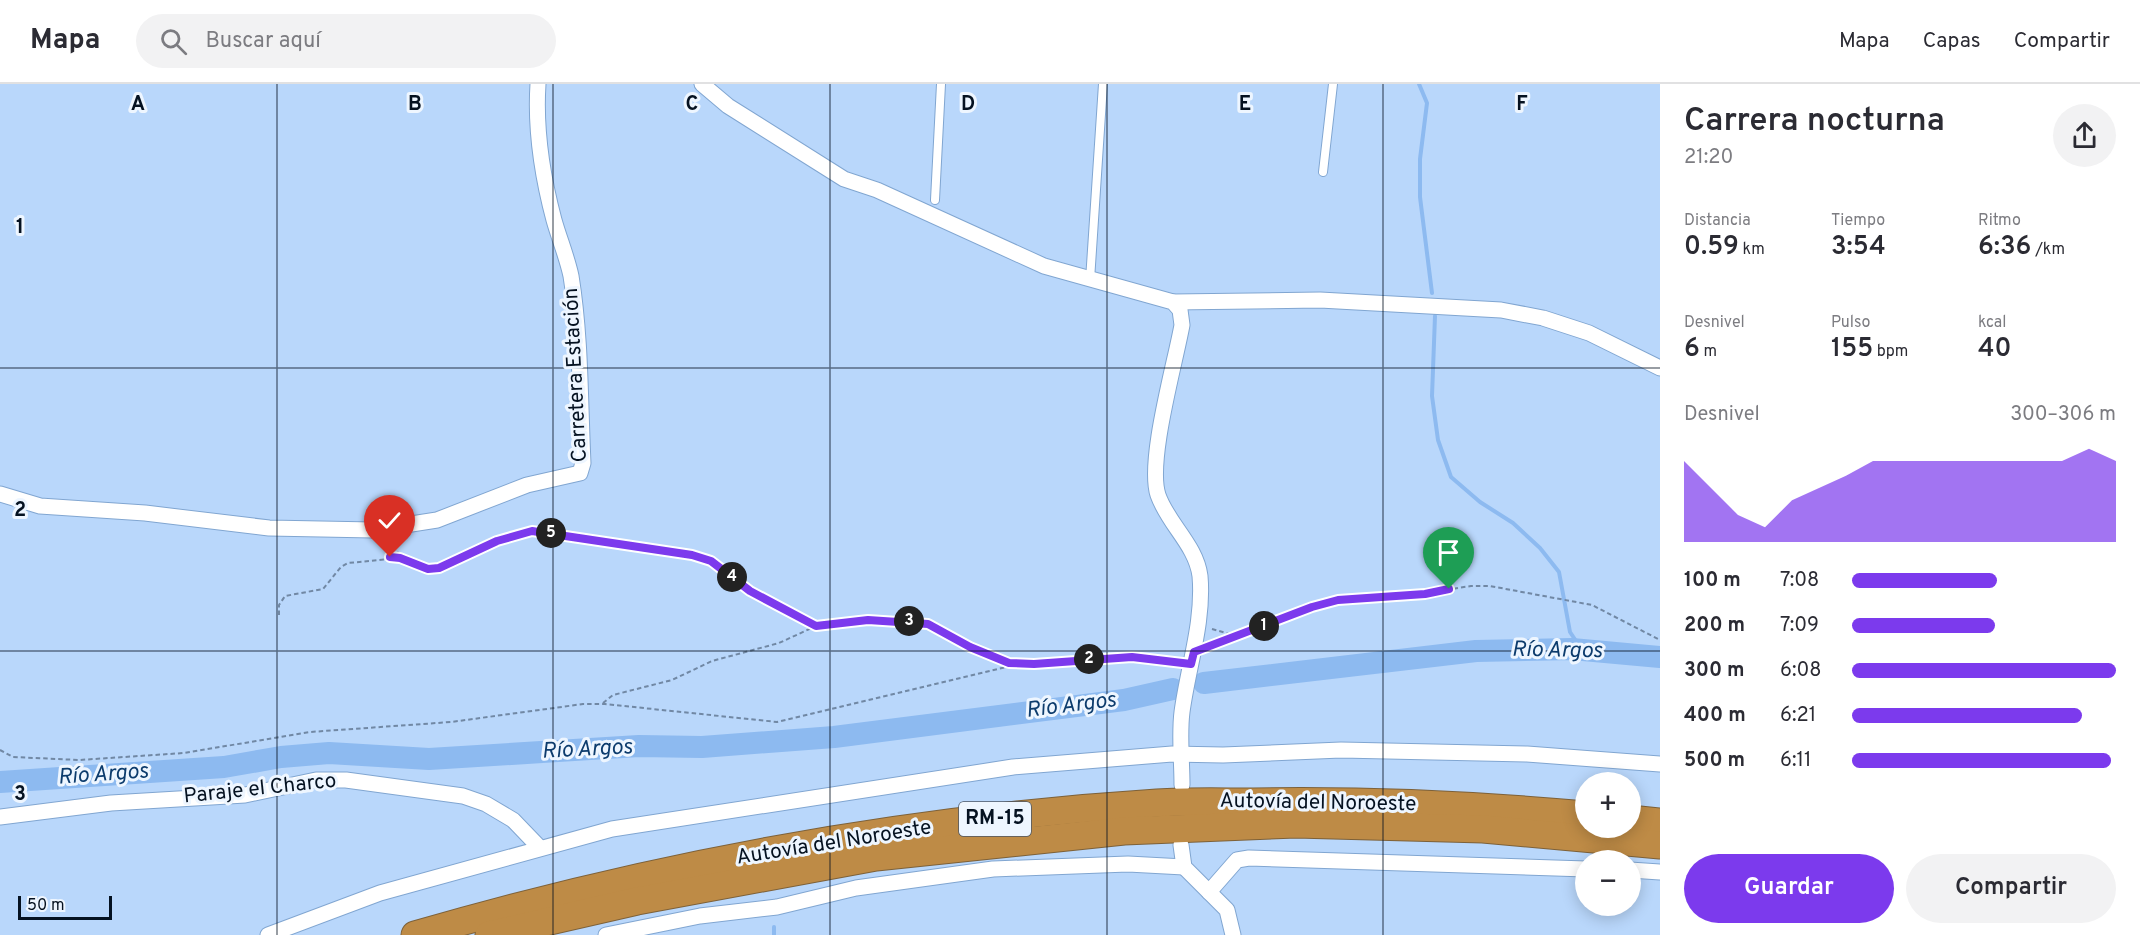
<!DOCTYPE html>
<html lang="es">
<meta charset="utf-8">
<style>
body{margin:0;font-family:Overpass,sans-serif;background:#f2f2f3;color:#2b2b33;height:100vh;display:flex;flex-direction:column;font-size:22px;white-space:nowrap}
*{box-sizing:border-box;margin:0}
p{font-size:20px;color:#7c7c81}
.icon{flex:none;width:33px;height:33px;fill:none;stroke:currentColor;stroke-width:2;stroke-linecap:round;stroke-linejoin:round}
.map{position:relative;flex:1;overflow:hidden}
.sheet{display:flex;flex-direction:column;background:#fff;width:480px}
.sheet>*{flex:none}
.fabs{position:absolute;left:1575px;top:688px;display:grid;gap:12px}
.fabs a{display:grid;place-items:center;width:66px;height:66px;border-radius:50%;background:#fff;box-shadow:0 3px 15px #0003;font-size:30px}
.scale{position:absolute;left:18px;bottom:15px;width:94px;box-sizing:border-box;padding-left:6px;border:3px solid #051221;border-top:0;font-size:16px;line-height:21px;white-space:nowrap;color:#051221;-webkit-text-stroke:4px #eef6ff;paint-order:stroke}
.pin{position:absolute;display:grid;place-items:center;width:51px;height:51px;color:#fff;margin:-62px -26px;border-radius:50% 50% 50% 0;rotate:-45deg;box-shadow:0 0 6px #0007}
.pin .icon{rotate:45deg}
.km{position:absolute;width:30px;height:30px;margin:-15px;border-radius:50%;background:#222;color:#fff;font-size:16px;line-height:30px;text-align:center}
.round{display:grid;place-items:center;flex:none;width:63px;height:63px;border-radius:32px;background:#f2f2f3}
.overview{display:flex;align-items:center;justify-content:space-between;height:102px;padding:0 24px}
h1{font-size:33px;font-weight:600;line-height:45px}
.stats{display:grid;grid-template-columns:repeat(3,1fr);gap:9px;height:102px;padding:6px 24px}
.stats div{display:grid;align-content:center}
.stats b{font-size:26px;font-weight:600}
.stats small{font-size:16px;font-weight:400}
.stats p{font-size:16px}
.chart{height:168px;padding:12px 24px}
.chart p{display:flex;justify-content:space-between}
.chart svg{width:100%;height:108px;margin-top:6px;fill:#7c3aed;opacity:.7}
.primary-button{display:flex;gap:12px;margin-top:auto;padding:12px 24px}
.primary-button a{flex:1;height:69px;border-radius:36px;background:#7c3aed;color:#fff;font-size:24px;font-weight:600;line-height:69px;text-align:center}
.primary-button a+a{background:#f2f2f3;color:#2b2b33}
ul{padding:0 24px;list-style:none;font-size:20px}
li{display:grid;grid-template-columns:96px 72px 1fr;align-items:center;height:45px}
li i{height:15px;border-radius:8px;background:#7c3aed}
header{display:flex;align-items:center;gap:36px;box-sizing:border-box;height:84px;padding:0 30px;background:#fff;border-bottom:2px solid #e1e1e2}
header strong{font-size:28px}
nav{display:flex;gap:33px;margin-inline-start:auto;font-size:21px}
.search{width:420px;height:54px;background:#f2f2f3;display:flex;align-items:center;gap:15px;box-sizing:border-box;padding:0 21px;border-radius:33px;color:#7c7c81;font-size:22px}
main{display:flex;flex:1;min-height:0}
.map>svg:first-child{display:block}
</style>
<header>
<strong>Mapa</strong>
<div class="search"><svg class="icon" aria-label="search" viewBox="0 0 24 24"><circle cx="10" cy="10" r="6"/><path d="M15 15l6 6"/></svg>Buscar aquí</div>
<nav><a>Mapa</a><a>Capas</a><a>Compartir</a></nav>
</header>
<main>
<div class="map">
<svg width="1660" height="851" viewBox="0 0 1660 851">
<rect width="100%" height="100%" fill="#b9d7fb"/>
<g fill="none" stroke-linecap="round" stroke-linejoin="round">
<g stroke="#8dbaf0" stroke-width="4">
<polyline points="1419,0 1427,19 1420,75 1420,113 1432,209"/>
<polyline points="1435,232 1432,312 1438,356 1451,393 1480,418 1513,439 1540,464 1559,488 1570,548 1582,566"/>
<polyline points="774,843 774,851"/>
</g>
<g stroke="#8dbaf0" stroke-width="22">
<polyline points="1204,599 1476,567 1572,565 1660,573"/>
<polyline points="0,698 224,683 281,673 329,669 429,675 639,662 702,663 834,653 1124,616 1173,605"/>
</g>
<g stroke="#81a6d1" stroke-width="10">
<g id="service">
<polyline points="1323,88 1333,0"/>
<polyline points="935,116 941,0"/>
<polyline points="1090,196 1103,0"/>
</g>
</g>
<g stroke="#81a6d1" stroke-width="17">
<g id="minor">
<path d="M 702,0 L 728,22 L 844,95 L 877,106 L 1044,182 L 1173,218 L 1180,226 L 1182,241 C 1175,280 1147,377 1158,411 C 1168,440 1196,461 1200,492 C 1204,538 1188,583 1182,628 C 1179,651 1182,677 1182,701"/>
<polyline points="1173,218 1320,216 1501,226 1543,234 1589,249 1660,284"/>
<path d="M 0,410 L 40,422 L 145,429 L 269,444 L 373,446 L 437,436 L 527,401 L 580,389 L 583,379 C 580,317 581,254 571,192 C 567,173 559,154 554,136 C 542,91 535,46 538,0"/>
<polyline points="0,733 111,719 245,711 316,696 346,696 463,712 486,720 513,736 539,763"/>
<polyline points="1181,761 1184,783 1227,826 1233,851"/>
<polyline points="1630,786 1660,788"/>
<polyline points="1209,808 1237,776 1249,774 1586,785"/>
<polyline points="268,851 380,809 612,745 1013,683 1172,670 1223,671 1341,666 1527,670 1660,680"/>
<polyline points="606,851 700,832 777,823 856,804 993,785 1128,780 1184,783"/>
</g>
</g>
<g stroke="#7d6139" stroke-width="29">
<g id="motorway">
<polyline points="1630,735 1660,738"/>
<path d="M 415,851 C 655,781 907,735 1157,719 C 1189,717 1221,718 1253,718 C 1364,716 1475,721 1586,731"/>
<polyline points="489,851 637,817 876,773 1124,747 1296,740 1483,745 1660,761"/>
</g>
</g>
<g stroke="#7188a4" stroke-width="2" stroke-dasharray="4.5 3" stroke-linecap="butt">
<path d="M 388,456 C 434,525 486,442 549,448 L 692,471 L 711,477 L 750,507 L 816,542 L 868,536 L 928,540 L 970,563 L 1009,579 L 1034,580 L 1132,573 L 1176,578"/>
<polyline points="279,531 279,521 285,512 323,505 341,483 348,479 401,474"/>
<polyline points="1212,545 1233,551"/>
<polyline points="1207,562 1338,516 1425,509 1471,502 1490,502 1592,521 1660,556"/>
<polyline points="603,619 613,611 672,596 712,577 779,559 816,542"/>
<polyline points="0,666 13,673 79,676 184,669 310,648 451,638 583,620 605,620 777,638 1019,580"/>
</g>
<use href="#service" stroke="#fff" stroke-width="8"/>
<use href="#minor" stroke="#fff" stroke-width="15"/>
<use href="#motorway" stroke="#be8b46" stroke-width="27"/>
</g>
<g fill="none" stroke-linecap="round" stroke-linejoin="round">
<g stroke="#fff" stroke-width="12">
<polyline id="route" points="390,473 400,474 428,485 439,484 497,457 532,447 692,471 711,477 750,507 816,542 868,536 928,540 970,563 1009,579 1034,580 1132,573 1191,580 1194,568 1312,523 1338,516 1425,510 1449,505"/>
</g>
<use href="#route" stroke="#7c3aed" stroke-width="8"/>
</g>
<path fill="none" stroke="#051221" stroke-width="1.5" stroke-opacity="0.55" d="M 277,0 L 277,851M 553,0 L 553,851M 830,0 L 830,851M 1107,0 L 1107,851M 1383,0 L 1383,851M 0,284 L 1660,284M 0,567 L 1660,567"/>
<g text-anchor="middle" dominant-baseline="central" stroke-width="6" stroke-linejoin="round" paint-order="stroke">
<rect fill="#eef6ff" stroke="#4b5664" stroke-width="1.5" x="959" y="718" width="72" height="34" rx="4.5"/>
<g font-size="20" font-weight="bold" fill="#051221">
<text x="995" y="735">RM-15</text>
</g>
<g font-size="21" fill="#051221" stroke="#eef6ff">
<text transform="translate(576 291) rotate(-93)">Carretera Estación</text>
<text transform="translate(260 705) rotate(-6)">Paraje el Charco</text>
<text transform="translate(1318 719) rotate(1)">Autovía del Noroeste</text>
<text transform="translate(834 759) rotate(-9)">Autovía del Noroeste</text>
</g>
<g font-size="22" font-style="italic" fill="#0d3c6d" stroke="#eef6ff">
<text transform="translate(1557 567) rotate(1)">Río Argos</text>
<text transform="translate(1071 622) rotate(-7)">Río Argos</text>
<text transform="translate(587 666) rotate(-3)">Río Argos</text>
<text transform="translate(103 691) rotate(-4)">Río Argos</text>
</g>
</g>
<g font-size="20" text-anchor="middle" font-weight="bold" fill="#051221" stroke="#eef6ff" stroke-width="6" stroke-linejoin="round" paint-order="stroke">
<text x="138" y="26">A</text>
<text x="415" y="26">B</text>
<text x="692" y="26">C</text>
<text x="968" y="26">D</text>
<text x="1245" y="26">E</text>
<text x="1522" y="26">F</text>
<text x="20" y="149">1</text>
<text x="20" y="432">2</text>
<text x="20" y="716">3</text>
</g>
</svg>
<div class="fabs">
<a>+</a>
<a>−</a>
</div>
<div class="scale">50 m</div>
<div class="pin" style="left:1449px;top:505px;background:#1e9e55"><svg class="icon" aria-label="arrive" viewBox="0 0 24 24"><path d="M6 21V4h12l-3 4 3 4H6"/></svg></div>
<div class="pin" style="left:390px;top:473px;background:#d93025"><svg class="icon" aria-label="check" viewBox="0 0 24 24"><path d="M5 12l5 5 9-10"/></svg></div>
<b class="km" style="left:1264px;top:542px">1</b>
<b class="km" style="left:1089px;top:575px">2</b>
<b class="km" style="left:909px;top:537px">3</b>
<b class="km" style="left:732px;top:493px">4</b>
<b class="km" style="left:551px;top:449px">5</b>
</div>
<section class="sheet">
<div class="overview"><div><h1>Carrera nocturna</h1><p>21:20</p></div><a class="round"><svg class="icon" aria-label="share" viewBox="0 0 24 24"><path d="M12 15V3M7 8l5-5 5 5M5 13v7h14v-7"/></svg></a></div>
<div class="stats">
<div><p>Distancia</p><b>0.59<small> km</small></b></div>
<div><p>Tiempo</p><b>3:54</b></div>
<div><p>Ritmo</p><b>6:36<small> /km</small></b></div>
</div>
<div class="stats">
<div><p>Desnivel</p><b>6<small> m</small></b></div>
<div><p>Pulso</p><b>155<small> bpm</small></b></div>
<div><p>kcal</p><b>40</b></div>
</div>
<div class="chart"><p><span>Desnivel</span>300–306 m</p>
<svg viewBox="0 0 160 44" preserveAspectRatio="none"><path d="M0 44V11L10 22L20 33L30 38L40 27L50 22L60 17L70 11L80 11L90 11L100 11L110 11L120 11L130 11L140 11L150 6L160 11V44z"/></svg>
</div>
<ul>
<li><b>100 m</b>7:08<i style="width:55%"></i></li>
<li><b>200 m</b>7:09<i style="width:54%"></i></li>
<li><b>300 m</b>6:08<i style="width:100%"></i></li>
<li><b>400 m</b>6:21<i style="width:87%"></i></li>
<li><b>500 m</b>6:11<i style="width:98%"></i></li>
</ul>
<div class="primary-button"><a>Guardar</a><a>Compartir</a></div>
</section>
</main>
